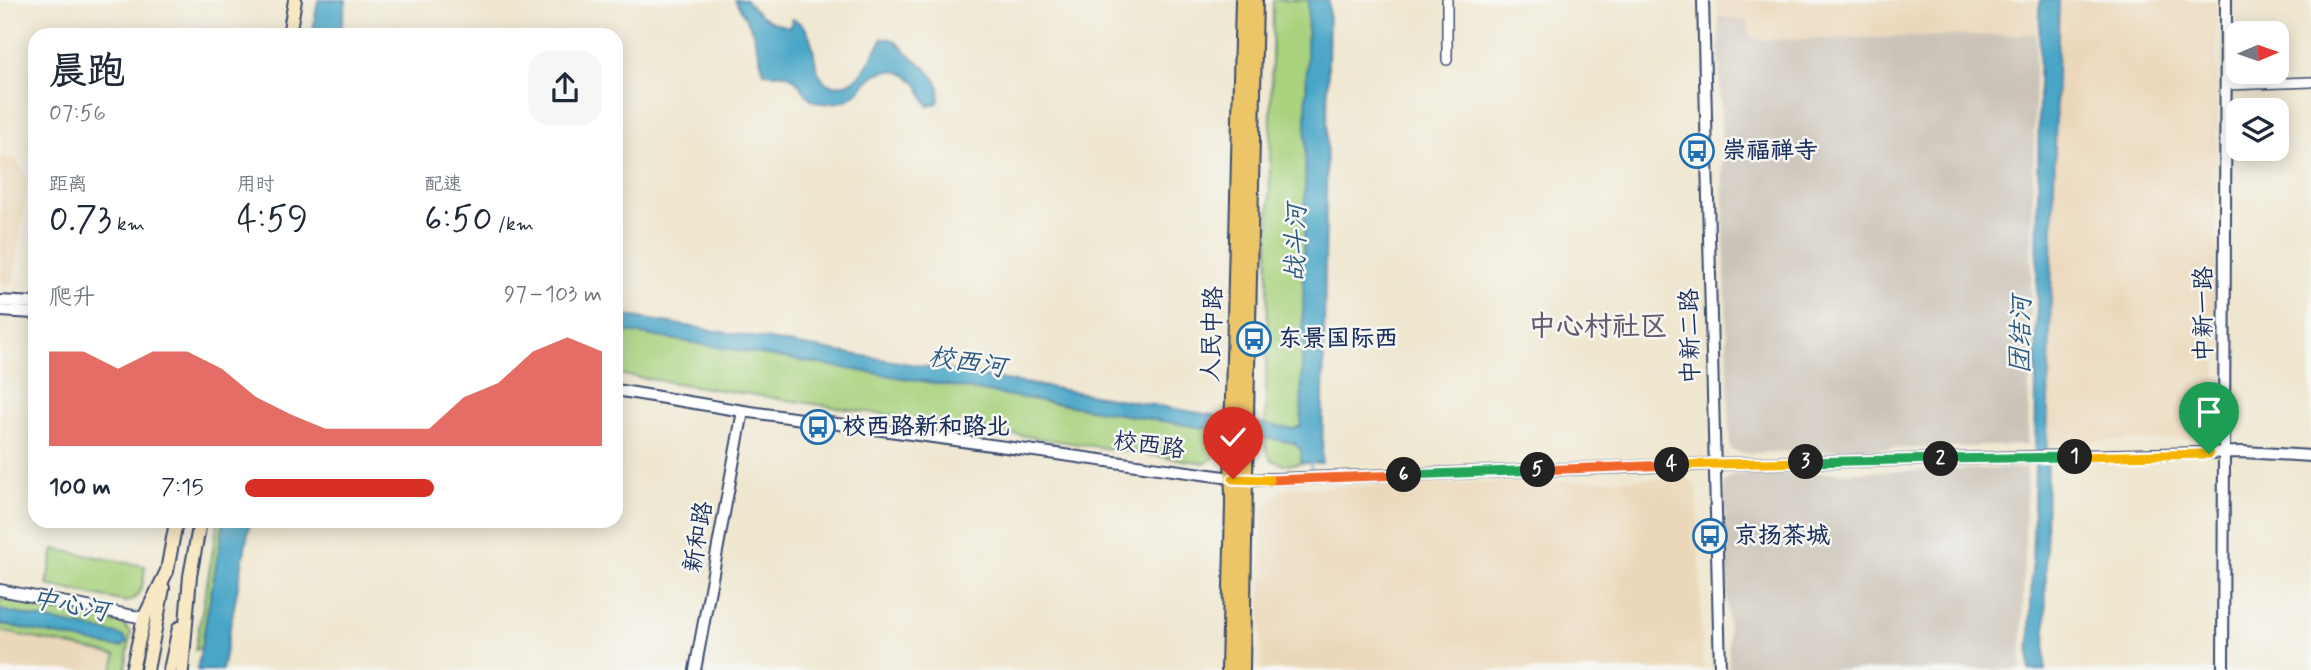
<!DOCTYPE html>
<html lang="zh">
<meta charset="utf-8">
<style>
body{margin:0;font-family:Mynerve,"LXGW WenKai TC",sans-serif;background:#f6f6f7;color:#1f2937;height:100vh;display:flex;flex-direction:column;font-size:26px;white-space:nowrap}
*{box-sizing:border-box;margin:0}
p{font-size:23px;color:#747a83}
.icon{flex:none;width:38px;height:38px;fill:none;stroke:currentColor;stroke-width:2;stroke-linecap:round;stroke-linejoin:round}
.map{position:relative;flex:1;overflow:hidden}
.panel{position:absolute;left:28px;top:28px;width:595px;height:500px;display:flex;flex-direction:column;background:#fff;border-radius:21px;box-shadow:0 4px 18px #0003}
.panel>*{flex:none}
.needle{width:46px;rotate:88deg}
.buttons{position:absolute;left:2226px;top:21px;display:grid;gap:14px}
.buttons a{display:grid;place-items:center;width:63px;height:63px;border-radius:14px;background:#fff;box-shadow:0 4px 18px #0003;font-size:35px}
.pin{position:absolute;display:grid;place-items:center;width:60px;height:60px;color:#fff;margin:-72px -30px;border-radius:50% 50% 50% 0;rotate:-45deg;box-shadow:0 0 7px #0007}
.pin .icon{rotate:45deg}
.km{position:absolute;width:35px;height:35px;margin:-18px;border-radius:50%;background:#222;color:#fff;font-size:19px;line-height:35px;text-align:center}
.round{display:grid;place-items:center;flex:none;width:74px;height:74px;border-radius:21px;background:#f6f6f7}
.headline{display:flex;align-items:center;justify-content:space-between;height:119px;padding:0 21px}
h1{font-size:38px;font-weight:600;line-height:52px}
.stats{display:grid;grid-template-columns:repeat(3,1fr);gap:10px;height:119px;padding:7px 21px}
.stats div{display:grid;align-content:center}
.stats b{font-size:35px;font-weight:600}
.stats small{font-size:19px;font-weight:400}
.stats p{font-size:19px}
.chart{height:196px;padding:14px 21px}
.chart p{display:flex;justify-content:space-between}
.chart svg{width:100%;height:126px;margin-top:7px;fill:#d93025;opacity:.7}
ul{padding:0 21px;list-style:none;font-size:23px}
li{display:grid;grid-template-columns:112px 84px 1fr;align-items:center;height:52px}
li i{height:18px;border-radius:9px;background:#d93025}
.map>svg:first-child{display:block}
</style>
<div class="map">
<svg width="2311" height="670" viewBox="0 0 2311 670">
<rect width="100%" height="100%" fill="#f6f6f2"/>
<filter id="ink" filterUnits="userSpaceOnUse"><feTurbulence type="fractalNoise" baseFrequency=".0143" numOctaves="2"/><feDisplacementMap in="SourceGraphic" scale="14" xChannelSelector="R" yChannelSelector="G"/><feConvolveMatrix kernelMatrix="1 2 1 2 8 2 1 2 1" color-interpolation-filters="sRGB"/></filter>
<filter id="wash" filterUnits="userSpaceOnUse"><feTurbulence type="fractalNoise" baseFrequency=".00686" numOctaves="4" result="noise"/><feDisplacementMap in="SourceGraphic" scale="28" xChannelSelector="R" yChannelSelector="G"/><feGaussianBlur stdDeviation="1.57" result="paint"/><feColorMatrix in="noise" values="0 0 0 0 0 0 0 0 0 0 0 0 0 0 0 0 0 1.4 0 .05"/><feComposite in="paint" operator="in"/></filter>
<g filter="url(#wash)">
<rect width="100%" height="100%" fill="#efe7d0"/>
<g fill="#ebd8ba">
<polygon points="1717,0 2037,0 2036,34 1759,40 1749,35 1748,21 1718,16"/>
<polygon points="2059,0 2216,0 2216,431 2209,438 2047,443"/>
<polygon points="0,157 16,160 28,178 13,283 0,284"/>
<polygon points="1687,478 1697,487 1703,670 1261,670 1262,519 1265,507 1276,494 1290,488"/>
<polygon points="0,631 116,655 113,670 0,670"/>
</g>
<g fill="#cbc3b8">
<polygon points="1718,16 1748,21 1749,35 1759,40 2036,34 2028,445 1742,453 1733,451 1730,446"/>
<polygon points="2027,468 2021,670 1729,670 1724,483 1728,479 1734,475"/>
</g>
<g fill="#a9d27e" stroke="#62806e" stroke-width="2">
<polygon points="1273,0 1308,0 1301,463 1284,465 1271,460 1265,445"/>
<path d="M 616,330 L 1217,430 C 1217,444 1221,459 1204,463 L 616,374 Z"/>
<polygon points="218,522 224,522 201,648 195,650"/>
<path d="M 54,549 L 145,566 C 143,582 144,597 126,602 L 47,585 Z"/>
<polygon points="0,599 123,624 131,633 125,670 113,670 116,655 0,631"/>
</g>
<g fill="#49a6c7" stroke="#326a92" stroke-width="2">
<polygon points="318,0 346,0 340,35 312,35"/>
<path d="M 735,0 L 746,0 C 758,16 770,23 790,27 L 792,19 C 816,27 811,55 819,74 C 827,92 850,86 860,75 C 870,64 875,50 883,38 C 897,38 901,48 911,56 C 926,69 945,80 938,103 L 929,106 C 923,99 922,90 916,83 C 904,70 887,66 872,77 C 865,82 861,91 853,96 C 845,102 832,104 822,103 C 804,102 804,83 790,76 C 782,71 772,76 764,72 L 752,29 Z"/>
<polygon points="1308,0 1329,0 1322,463 1301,463 1301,450 1294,443 616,330 616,314 1294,429 1301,425"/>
<polygon points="2040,0 2059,0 2047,443 2045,670 2029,670 2035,471"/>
<polygon points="224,522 250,522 222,670 197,670"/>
<polygon points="0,610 117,634 124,637 127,642 122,647 115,647 0,624"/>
</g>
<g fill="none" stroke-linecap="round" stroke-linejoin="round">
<polyline stroke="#49a6c7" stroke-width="2.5" points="1311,476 1311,462"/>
</g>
</g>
<g filter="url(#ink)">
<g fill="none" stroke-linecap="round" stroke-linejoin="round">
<g stroke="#3b4b6f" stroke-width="12">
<g id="minor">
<polyline points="1447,60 1447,0"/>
<polyline points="2227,85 2311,82"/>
</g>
</g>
<g stroke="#3b4b6f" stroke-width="14">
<g id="tertiary">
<polyline points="1703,0 1720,670"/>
<polyline points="0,301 35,303"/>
<polyline points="0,311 35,313"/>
<polyline points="616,390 743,411 1246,480 1715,464 2032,457 2243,452 2311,456"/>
<polyline points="0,590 144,618"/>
<polyline points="695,670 743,411"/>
<polyline points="2223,670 2226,0"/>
</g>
</g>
<g stroke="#3b4b6f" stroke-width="16">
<g id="secondary">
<polyline points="289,35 295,0"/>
<polyline points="132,670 144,618 167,571 176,522"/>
<polyline points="147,670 163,588"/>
<polyline points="170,670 179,628"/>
<polyline points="182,670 190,576 200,522"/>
</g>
</g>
<g stroke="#3b4b6f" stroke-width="18">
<g id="primary">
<polyline points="1229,670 1233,504 1232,437 1243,0"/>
<polyline points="1242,670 1246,416 1255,0"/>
</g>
</g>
<use href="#minor" stroke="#fff" stroke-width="9"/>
<use href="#tertiary" stroke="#fff" stroke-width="10"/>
<use href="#secondary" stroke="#f8e8c3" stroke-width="12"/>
<use href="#primary" stroke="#edc569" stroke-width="14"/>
</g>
</g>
<g fill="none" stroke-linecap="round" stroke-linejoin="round" filter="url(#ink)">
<g stroke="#fff" stroke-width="14">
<polyline id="split-1" points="2075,457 2209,454"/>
</g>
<g stroke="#fff" stroke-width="14">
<polyline id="split-2" points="1941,459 2075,457"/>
</g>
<g stroke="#fff" stroke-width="14">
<polyline id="split-3" points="1806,462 1941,459"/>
</g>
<g stroke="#fff" stroke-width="14">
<polyline id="split-4" points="1672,465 1806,462"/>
</g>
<g stroke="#fff" stroke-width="14">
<polyline id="split-5" points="1538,470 1672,465"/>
</g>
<g stroke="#fff" stroke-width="14">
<polyline id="split-6" points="1404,475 1538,470"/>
</g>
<g stroke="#fff" stroke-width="14">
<polyline id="split-7" points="1270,480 1404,475"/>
</g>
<g stroke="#fff" stroke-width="14">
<polyline id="split-8" points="1233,479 1270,480"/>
</g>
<use href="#split-1" stroke="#f5b400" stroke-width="9"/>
<use href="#split-2" stroke="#22a559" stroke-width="9"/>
<use href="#split-3" stroke="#22a559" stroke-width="9"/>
<use href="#split-4" stroke="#f5b400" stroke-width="9"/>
<use href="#split-5" stroke="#f0652b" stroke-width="9"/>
<use href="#split-6" stroke="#22a559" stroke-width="9"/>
<use href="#split-7" stroke="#f0652b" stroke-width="9"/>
<use href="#split-8" stroke="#f5b400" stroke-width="9"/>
</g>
<defs>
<g id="bus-ring" transform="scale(1.75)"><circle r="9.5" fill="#f6f6f2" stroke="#1f6fb2" stroke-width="1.5"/><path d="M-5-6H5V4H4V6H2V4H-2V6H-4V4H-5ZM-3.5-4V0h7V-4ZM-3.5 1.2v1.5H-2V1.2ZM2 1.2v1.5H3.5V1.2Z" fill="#1f6fb2"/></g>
</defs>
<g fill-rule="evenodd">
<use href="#bus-ring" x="1697" y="151"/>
<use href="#bus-ring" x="1254" y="339"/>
<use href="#bus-ring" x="818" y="427"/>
<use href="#bus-ring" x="1710" y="536"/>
</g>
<g text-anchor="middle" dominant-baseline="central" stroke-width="5" stroke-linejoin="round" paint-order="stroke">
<g font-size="24" font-weight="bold" fill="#1b2f5e" stroke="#f6f6f2" text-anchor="start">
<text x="1722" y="151">崇福禅寺</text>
<text x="1278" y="339">东景国际西</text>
<text x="842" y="427">校西路新和路北</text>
<text x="1734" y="536">京扬茶城</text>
</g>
<g font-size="24" fill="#1b2f5e" stroke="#f6f6f2">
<text transform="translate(2204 314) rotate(-90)">中新一路</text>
<text transform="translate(1213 334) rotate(-88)">人民中路</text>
<text transform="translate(1691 336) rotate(-91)">中新二路</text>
<text transform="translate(1149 446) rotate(8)">校西路</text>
<text transform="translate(699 537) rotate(-80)">新和路</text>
</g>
<g font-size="26" font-style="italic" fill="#2b5983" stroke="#f6f6f2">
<text transform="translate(1297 243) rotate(-89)">战斗河</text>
<text transform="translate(2022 335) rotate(-89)">团结河</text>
<text transform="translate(967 363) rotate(9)">校西河</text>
<text transform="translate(70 606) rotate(11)">中心河</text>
</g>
<g font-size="28" font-weight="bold" fill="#695a6f" stroke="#f6f6f2">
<text x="1598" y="327">中心村社区</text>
</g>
</g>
</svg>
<div class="buttons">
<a><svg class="needle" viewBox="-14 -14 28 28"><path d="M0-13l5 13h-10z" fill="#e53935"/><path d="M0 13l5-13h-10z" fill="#747a83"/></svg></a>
<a><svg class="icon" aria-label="layers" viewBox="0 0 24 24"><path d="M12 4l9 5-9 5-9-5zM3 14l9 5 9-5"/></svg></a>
</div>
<div class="pin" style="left:2209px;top:454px;background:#1e9e55"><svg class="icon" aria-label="arrive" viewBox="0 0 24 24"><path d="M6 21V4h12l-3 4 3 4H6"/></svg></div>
<div class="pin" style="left:1233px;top:479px;background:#d93025"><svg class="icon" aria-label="check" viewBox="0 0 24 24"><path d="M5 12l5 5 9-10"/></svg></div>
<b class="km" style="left:2075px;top:457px">1</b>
<b class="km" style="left:1941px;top:459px">2</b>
<b class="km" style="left:1806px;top:462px">3</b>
<b class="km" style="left:1672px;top:465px">4</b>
<b class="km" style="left:1538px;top:470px">5</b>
<b class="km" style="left:1404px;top:475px">6</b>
<section class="panel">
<div class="headline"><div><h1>晨跑</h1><p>07:56</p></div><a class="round"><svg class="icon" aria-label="share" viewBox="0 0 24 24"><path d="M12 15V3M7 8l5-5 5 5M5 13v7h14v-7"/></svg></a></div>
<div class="stats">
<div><p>距离</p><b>0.73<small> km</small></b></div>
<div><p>用时</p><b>4:59</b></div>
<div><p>配速</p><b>6:50<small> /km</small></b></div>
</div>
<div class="chart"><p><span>爬升</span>97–103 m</p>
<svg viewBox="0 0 160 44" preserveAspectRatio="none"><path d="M0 44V11L10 11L20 17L30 11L40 11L50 17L60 27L70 33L80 38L90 38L100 38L110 38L120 27L130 22L140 11L150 6L160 11V44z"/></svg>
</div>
<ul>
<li><b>100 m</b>7:15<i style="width:53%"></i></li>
</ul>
</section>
</div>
